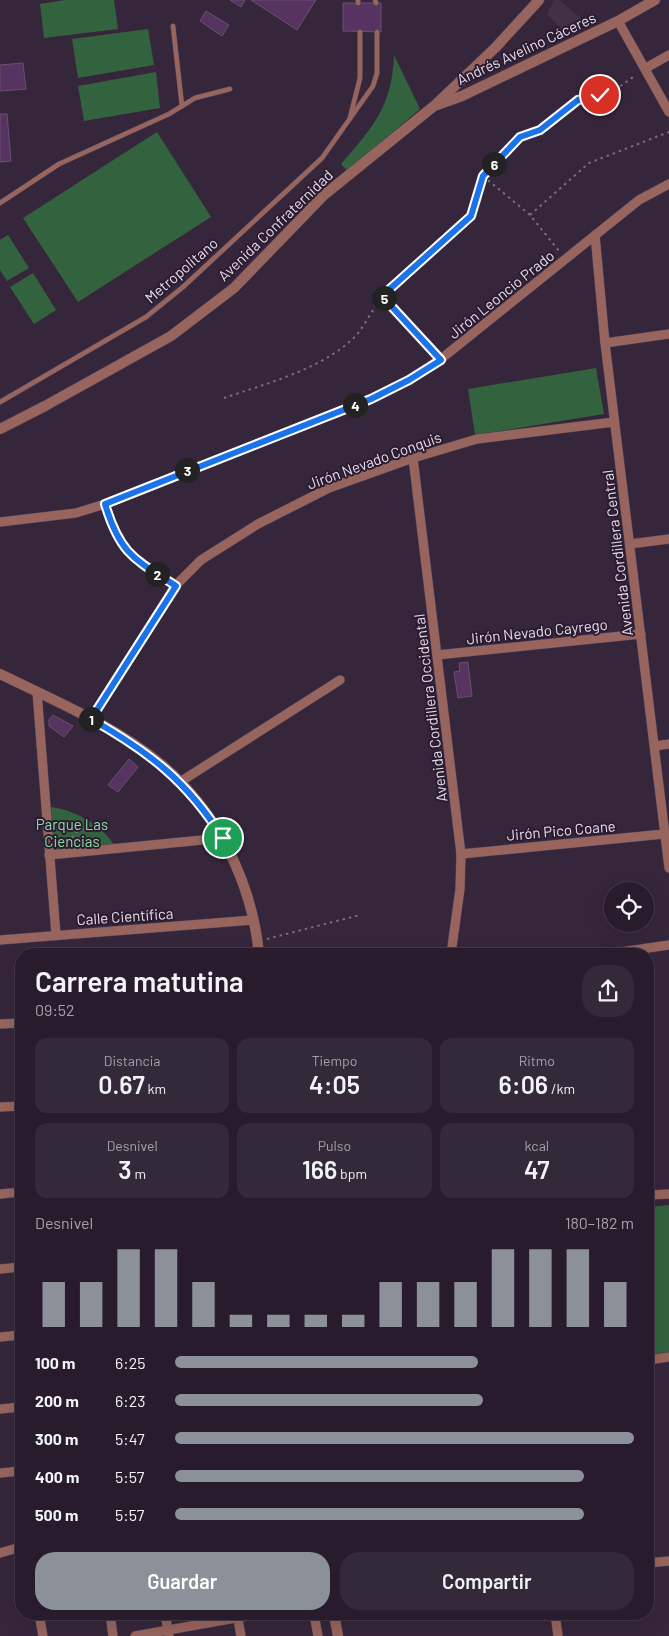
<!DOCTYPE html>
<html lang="es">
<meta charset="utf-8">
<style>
body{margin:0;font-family:Barlow,sans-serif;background:#342938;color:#f1f3f6;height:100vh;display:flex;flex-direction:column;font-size:19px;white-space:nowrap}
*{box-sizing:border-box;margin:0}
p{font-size:16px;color:#a5a1a9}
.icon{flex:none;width:28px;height:28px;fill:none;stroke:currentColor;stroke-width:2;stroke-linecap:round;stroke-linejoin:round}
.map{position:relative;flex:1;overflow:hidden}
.side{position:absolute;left:15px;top:948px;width:639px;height:672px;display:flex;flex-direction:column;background:#281c2c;border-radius:20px;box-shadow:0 5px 20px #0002,0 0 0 1px #443a48}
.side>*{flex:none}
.buttons{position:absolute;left:604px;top:882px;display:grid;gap:10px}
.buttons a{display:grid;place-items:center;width:50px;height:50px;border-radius:50%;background:#281c2c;box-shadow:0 5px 20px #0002,0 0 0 1px #443a48;font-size:25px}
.pin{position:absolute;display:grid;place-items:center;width:42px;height:42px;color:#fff;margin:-21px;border:2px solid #fff;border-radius:50%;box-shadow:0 1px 5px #0007}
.km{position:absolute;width:25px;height:25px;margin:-12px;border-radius:50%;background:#222;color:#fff;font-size:14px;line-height:25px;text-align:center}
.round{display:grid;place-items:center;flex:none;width:52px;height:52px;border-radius:20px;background:#342938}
.overview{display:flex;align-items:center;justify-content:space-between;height:85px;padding:0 20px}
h1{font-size:28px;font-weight:600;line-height:38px}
.figures{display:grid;grid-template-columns:repeat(3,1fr);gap:8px;height:85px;padding:5px 20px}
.figures div{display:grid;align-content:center;border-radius:12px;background:#342938;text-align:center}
.figures b{font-size:25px;font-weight:600}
.figures small{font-size:14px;font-weight:400}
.figures p{font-size:14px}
.chart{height:140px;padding:10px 20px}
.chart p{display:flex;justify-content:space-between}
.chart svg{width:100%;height:90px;margin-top:5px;stroke:#8c9099;stroke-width:6}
.action{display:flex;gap:10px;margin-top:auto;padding:10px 20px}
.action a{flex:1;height:58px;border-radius:20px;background:#8c9099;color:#fff;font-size:20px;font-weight:600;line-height:58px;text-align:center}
.action a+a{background:#342938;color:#f1f3f6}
ul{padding:0 20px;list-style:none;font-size:16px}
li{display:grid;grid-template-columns:80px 60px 1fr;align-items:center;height:38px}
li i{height:12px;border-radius:6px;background:#8c9099}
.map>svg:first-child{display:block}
</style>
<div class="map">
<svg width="669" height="1636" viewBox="0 0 669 1636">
<rect width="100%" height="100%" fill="#36263b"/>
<polygon fill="#422f48" points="554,0 559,0 583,20 578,27 574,25 566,34 547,14"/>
<g fill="#33623f">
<polygon points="65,0 114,0 118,29 44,38 40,4"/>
<polygon points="148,29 154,65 78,78 72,39"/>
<path d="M 394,55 L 420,109 L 347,171 L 341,164 C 374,126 392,106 394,55 Z"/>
<polygon points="156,72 160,108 84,121 78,86"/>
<polygon points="157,132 211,217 78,302 23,218"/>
<polygon points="8,235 29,268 7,281 0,270 0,240"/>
<polygon points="33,273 56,310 34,324 10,287"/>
<polygon points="596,368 604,414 475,435 468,389"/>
<path d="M 51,807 C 74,810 101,824 114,845 L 56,850 L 53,845 Z"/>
<polygon points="669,1205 669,1353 648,1356 648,1207"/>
</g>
<g fill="#573361" stroke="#65536b">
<polygon points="230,0 245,0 241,7"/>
<polygon points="251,0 316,0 297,30"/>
<polygon points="343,3 381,3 381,32 343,31"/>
<polygon points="206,11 229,25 222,36 200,21"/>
<polygon points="23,63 26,89 0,91 0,65"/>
<polygon points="0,114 7,114 11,161 0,162"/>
<polygon points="468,662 472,696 458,698 454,672 460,671 459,663"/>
<polygon points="53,715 73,726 64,737 49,726 49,720"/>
<polygon points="129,759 138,767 118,792 108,785"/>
</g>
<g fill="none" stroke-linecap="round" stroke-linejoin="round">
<g stroke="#524357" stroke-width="5.5">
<g id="service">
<polyline points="358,0 358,3"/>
<polyline points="375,0 376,3"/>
<polyline points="173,26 182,106"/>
<polyline points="350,118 360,78 360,32"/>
<polyline points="0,203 59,164 169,114 195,98 230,89"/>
<polyline points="0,402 146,317 183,287 322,158 373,86 377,73 377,32"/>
</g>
</g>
<g stroke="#524357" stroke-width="10">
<g id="minor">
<polyline points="618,21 669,112"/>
<polyline points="646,68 669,55"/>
<polyline points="595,235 605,343 669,868"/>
<polyline points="382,296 441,359"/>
<polyline points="605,343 669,334"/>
<polyline points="413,458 461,854 460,889 451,954"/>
<path d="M 105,504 C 120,554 134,559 176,585"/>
<polyline points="0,522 76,513 105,504 371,399 409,380 441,359 639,200 669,184"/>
<polyline points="630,544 669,539"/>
<polyline points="437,655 641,634"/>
<polyline points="37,692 56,935"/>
<polyline points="91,719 176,585 201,560 258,524 329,488 413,458 477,439 614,422"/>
<polyline points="655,746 669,744"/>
<polyline points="180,782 340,680"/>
<polyline points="461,854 664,834"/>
<polyline points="49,855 223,838"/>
<polyline points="0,940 253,920"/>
<polyline points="607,954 669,945"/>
<polyline points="0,1024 21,1023"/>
<polyline points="0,1107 21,1106"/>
<polyline points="0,1194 21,1192"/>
<polyline points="648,1195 669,1194"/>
<polyline points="0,1269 21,1267"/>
<polyline points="0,1337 21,1335"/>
<polyline points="648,1360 669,1357"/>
<polyline points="0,1409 21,1407"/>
<polyline points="0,1473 21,1471"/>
<polyline points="0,1553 21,1547"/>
<polyline points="648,1563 669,1561"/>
<polyline points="39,1614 43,1636"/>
<polyline points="110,1614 113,1636"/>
<polyline points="165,1614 169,1636"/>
<polyline points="237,1614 241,1636"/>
<polyline points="314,1614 318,1636"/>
<polyline points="555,1614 558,1636"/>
<polyline points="135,1636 258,1614"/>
</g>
</g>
<g stroke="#524357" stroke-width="11">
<g id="tertiary">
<polyline points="437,105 462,96 618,21 655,0"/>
<polyline points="0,429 45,406 171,336 234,288 324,195 434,106 496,47 539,0"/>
<path d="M 0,674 C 55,701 115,726 162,765 C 217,811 252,883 259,954"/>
<polyline points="334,1614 338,1636"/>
</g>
</g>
<g stroke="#7a6d7f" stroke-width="2" stroke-dasharray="2.5 4" stroke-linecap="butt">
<polyline points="483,176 530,215 559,251"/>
<polyline points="530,215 589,163 669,132"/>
<polyline points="390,289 471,216 483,176 520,137 541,130 578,101 619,87 636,75"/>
<path d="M 224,398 C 265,384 330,367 359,332 C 365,324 370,314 376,306"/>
<polyline points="68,843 75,833 86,827 103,831"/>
<polyline points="267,939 360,915"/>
</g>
<use href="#service" stroke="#97655e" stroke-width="4.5"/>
<use href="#minor" stroke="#97655e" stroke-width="9"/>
<use href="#tertiary" stroke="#97655e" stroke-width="10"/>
</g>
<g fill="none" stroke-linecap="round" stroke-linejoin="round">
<g stroke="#fff" stroke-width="10">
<path id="route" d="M 223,838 C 186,780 149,752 91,719 L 176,586 C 134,559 120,554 105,504 L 371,399 L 409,380 L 441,360 L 382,296 L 471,216 L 483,176 L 520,137 L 540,130 L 578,100 L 600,95"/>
</g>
<use href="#route" stroke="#1a73e8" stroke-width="6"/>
</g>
<g text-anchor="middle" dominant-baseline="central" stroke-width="4" stroke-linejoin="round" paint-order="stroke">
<g font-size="15" fill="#e6dcea" stroke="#2c1c31">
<text transform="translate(526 48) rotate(-25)">Andrés Avelino Cáceres</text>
<text transform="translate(275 225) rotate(-44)">Avenida Confraternidad</text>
<text transform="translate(181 270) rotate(-41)">Metropolitano</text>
<text transform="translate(501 294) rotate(-39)">Jirón Leoncio Prado</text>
<text transform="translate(374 460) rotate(-20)">Jirón Nevado Conquis</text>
<text transform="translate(617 553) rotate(-97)">Avenida Cordillera Central</text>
<text transform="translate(537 631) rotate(-6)">Jirón Nevado Cayrego</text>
<text transform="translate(430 708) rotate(-97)">Avenida Cordillera Occidental</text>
<text transform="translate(561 830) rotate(-5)">Jirón Pico Coane</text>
<text transform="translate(125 916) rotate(-4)">Calle Científica</text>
</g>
<g font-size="15" fill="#8cdda0" stroke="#2c1c31">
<text x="72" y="824">Parque Las<tspan x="72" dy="17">Ciencias</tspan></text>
</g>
</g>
</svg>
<div class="buttons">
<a><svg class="icon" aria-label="locate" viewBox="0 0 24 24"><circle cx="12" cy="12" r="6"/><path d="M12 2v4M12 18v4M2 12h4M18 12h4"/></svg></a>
</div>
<div class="pin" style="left:223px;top:838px;background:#1e9e55"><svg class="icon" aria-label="arrive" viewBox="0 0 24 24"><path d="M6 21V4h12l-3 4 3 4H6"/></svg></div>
<div class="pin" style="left:600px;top:95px;background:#d93025"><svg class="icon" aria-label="check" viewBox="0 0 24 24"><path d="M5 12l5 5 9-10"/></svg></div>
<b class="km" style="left:91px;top:719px">1</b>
<b class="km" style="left:157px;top:574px">2</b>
<b class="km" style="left:187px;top:470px">3</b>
<b class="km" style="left:355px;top:405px">4</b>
<b class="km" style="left:384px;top:298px">5</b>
<b class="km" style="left:494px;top:164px">6</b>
<section class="side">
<div class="overview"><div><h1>Carrera matutina</h1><p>09:52</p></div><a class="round"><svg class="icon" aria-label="share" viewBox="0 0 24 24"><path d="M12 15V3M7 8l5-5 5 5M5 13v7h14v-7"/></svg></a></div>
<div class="figures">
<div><p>Distancia</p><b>0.67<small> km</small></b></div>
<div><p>Tiempo</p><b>4:05</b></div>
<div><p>Ritmo</p><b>6:06<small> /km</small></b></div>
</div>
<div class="figures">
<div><p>Desnivel</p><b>3<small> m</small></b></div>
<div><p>Pulso</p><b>166<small> bpm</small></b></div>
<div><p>kcal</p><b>47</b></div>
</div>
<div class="chart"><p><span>Desnivel</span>180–182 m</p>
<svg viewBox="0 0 160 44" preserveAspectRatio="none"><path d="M5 44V22M15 44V22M25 44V6M35 44V6M45 44V22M55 44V38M65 44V38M75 44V38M85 44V38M95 44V22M105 44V22M115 44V22M125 44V6M135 44V6M145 44V6M155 44V22"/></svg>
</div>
<ul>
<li><b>100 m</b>6:25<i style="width:66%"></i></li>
<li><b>200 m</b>6:23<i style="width:67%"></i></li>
<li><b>300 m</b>5:47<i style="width:100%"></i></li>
<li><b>400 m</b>5:57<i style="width:89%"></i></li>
<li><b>500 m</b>5:57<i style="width:89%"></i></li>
</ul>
<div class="action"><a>Guardar</a><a>Compartir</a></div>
</section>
</div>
